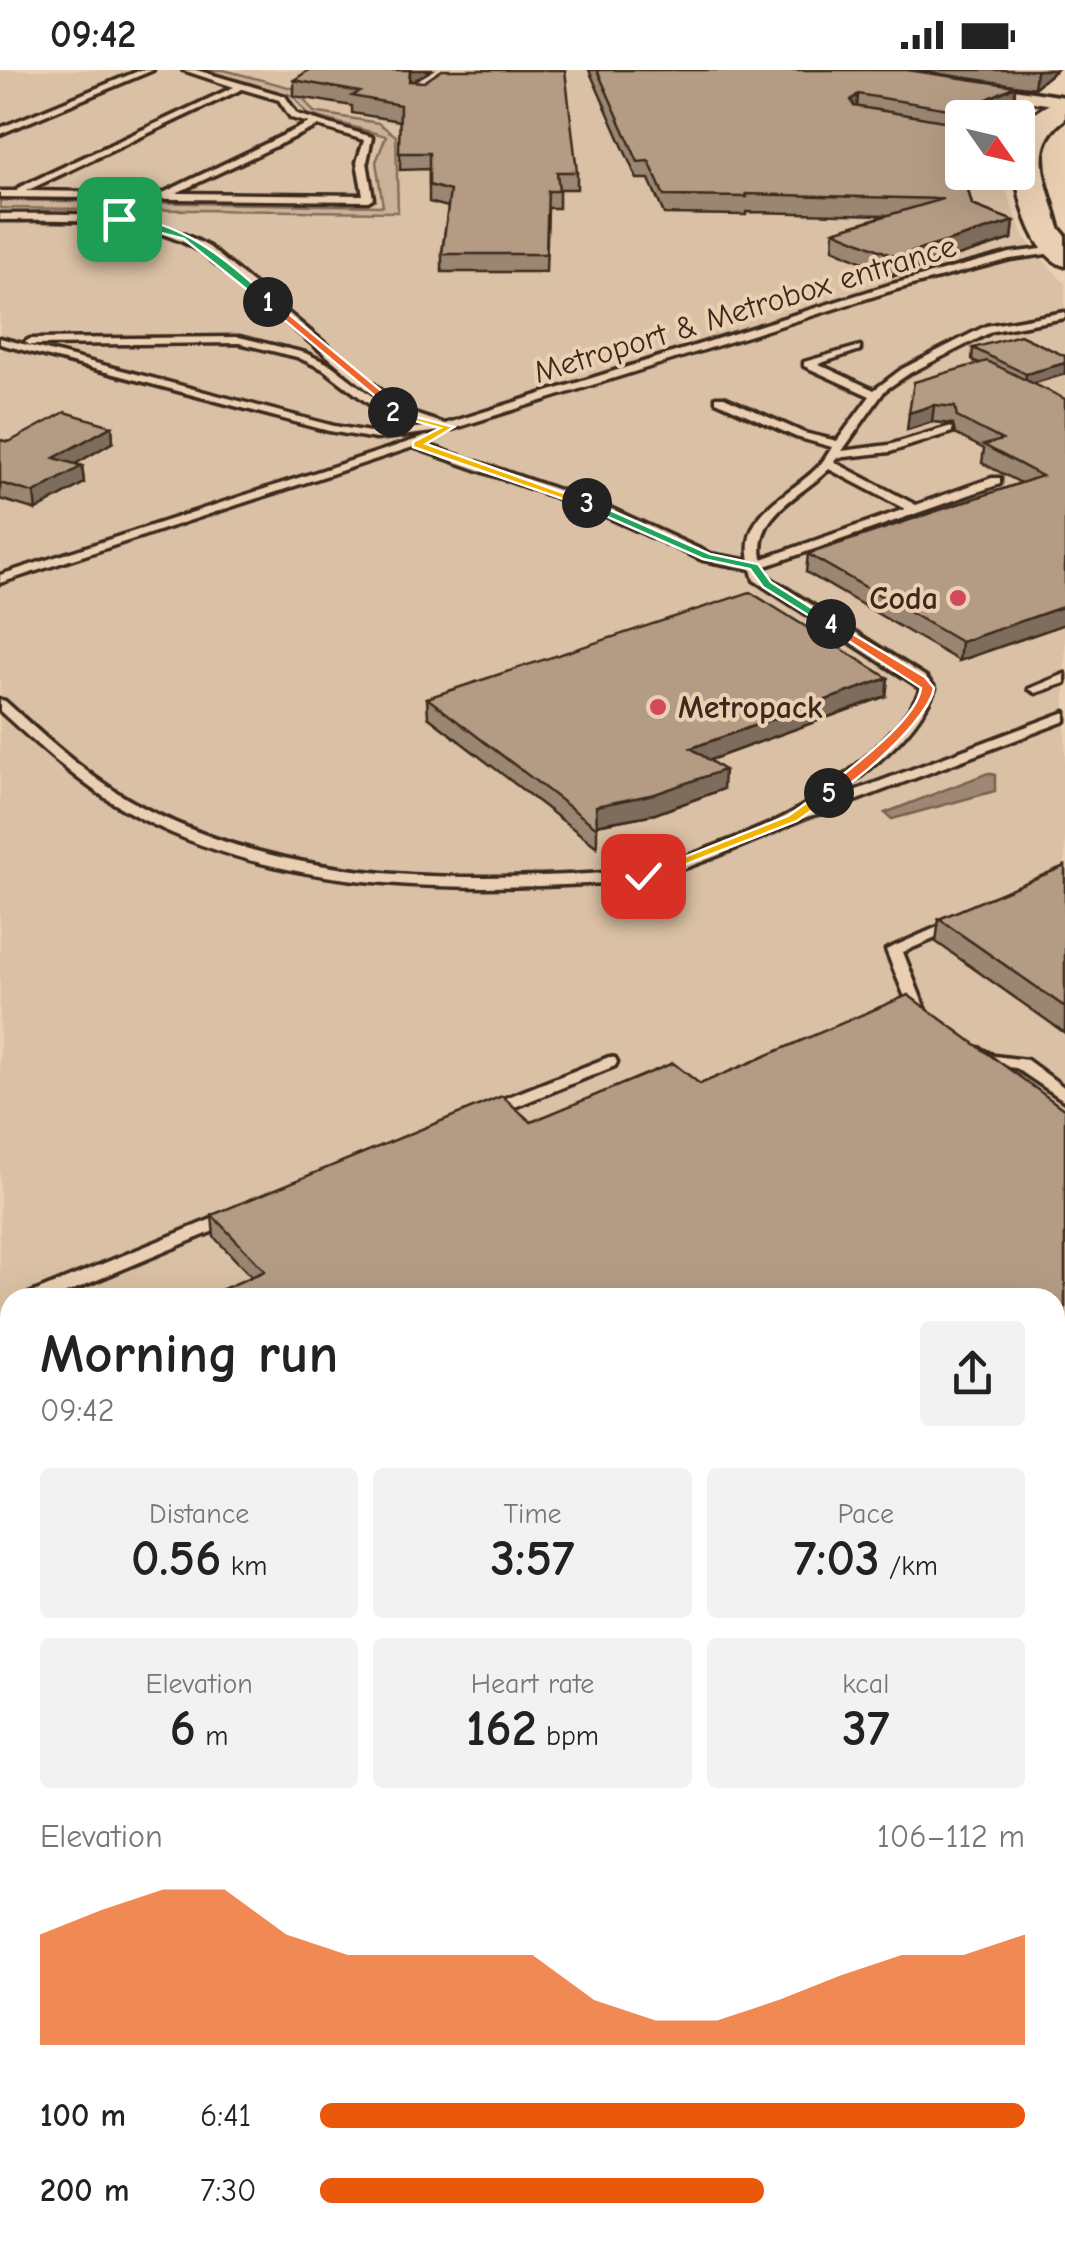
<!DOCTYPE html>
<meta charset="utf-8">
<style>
body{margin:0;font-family:"Comic Neue",sans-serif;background:#f2f2f2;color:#222;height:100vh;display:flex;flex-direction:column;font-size:38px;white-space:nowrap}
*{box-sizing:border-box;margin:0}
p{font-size:32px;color:#767676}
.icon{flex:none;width:55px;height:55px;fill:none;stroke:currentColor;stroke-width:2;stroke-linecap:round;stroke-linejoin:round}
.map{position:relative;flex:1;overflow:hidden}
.sheet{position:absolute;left:0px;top:1218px;width:1065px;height:962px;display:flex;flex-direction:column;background:#fff;border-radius:30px 30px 0 0;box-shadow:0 10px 40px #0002}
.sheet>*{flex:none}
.needle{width:65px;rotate:124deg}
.tools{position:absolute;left:945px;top:30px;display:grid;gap:20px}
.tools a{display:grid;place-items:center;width:90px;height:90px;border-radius:10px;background:#fff;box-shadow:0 10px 40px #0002;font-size:50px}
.pin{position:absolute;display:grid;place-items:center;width:85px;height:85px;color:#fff;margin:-42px;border-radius:20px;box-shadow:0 5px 15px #0006}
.km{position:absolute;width:50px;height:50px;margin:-25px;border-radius:50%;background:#222;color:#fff;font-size:28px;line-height:50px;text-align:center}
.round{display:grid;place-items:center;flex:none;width:105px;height:105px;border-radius:10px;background:#f2f2f2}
.headline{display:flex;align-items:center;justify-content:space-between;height:170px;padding:0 40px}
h1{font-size:55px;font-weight:700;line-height:75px}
.figures{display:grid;grid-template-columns:repeat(3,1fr);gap:15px;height:170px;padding:10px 40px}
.figures div{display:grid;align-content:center;border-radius:10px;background:#f2f2f2;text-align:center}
.figures b{font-size:50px;font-weight:700}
.figures small{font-size:28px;font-weight:400}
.figures p{font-size:28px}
.chart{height:280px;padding:20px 40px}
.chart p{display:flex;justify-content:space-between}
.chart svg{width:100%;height:180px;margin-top:10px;fill:#ea580c;opacity:.7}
ul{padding:0 40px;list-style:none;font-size:32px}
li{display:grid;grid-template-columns:160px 120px 1fr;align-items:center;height:75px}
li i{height:25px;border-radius:12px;background:#ea580c}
.status{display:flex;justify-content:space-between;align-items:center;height:70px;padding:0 50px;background:#fff;direction:ltr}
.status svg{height:28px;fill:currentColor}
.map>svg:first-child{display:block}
</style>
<div class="status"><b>09:42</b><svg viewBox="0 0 49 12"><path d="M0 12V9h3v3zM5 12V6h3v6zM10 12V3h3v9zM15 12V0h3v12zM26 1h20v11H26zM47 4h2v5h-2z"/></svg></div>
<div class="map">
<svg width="1065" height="2178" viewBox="0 0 1065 2178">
<rect width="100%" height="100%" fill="#ebcfb2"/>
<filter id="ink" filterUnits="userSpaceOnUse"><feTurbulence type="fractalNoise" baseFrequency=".01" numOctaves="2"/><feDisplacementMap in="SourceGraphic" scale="20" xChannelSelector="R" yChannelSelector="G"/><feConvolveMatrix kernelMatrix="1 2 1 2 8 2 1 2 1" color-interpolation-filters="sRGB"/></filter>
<g filter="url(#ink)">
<g fill="#dac0a4">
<polygon points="0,0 203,0 294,26 308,44 386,66 376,92 383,136 0,130"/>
<polygon points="224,0 430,0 393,21 479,0 804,0 1007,34 1018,40 1012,47 962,48 962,102 1000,103 1023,166 1065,214 1065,2178 0,2178 0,2002 10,2008 10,2170 1055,2170 1055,1228 10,1228 10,1938 0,1932 0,138 398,142 396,66 378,53 314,42 296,19"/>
</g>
<polygon fill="#cbb197" stroke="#836e5a" stroke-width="2.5" points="203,0 224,0 296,19 314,42 378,53 396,66 398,142 0,138 0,130 383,136 376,92 386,66 307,44 294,26"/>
<polygon fill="#9f8873" stroke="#776251" stroke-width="2.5" points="988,703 995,705 995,721 892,749 885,743"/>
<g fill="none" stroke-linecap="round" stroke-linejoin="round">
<g stroke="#3b2a1e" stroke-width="7">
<g id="lane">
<polygon points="141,0 153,0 0,64 0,58"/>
<path d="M 183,0 L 196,0 L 285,26 L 297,44 L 372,67 L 367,92 L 373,128 L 368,131 L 0,127 L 0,121 L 17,121 L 18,118 L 234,17 ZM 242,19 L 279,30 L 291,48 L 309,53 L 163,123 L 26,121 ZM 318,56 L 364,70 L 357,92 L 363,125 L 176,123 Z"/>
<path d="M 0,144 C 73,144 143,139 209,177 L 384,323 L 374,325 L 201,181 C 138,145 70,150 0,150 Z"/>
<polygon points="1057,177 1062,180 1061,182 1010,189 897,219 449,360 376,369 329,361 0,274 0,268 334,356 376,363 432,356 373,337 323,299 297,287 239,273 30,275 25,272 30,269 239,267 305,283 331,295 381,333 445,354 889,215 1010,183"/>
<path d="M 1065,242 L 1065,248 L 993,261 L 910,303 L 885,320 L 842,381 L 889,375 L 948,357 L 952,358 L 952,362 L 890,382 L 836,388 L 834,392 L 916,435 L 992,408 L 1000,408 L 1000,414 L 763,497 L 765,505 L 926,607 L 935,618 C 916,666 869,700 830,730 L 1065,642 L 1065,651 L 823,743 C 804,745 784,758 765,766 C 725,783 684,800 643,811 C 473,821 294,828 138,747 C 86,720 43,680 0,641 L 0,630 L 5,631 C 50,672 95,714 150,741 C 304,818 475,811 642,801 L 656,798 C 699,781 745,767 786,746 C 818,729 848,704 874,680 C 893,661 911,643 921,618 L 754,510 L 751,499 L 703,490 L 595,441 L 413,377 L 0,513 L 0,505 L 427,366 L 433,369 L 424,374 L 603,435 L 710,484 L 750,491 C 740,441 790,426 818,397 C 823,392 828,384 832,377 L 796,367 L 716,331 L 716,327 L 724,327 L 804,363 L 837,371 L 870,326 L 804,296 L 804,292 L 860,276 L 860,280 L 818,294 L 874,320 L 902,299 L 986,256 ZM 829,399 L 905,439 L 762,489 C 754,443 802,426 829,399 Z"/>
<polygon points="1065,604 1065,613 1036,623 1029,619"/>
<polygon points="958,848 966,853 964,856 903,882 927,944 925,947 913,947 886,880"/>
<polygon points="979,978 994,986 1027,990 1065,1018 1065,1031 1016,998 983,994 971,983"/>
<polygon points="609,987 615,988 617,992 615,996 495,1045 483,1045 480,1041 483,1037"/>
<polygon points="234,1140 240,1142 243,1146 240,1150 54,1228 27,1228 29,1224"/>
<polygon points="10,1245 10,1265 0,1271 0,1251"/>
<polygon points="0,1298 10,1304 10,1323 0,1317"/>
<polygon points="1065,1359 1065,1375 1055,1379 1055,1363"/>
<polygon points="1055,1824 1065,1825 1065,1845 1055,1844"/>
<polygon points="1055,1942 1065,1946 1065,1970 1055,1966"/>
<polygon points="0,2033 10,2038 10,2064 0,2059"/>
<polygon points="125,2170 157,2170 160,2178 128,2178"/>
</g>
</g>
<g stroke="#3b2a1e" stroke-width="7">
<polygon id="street" points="969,12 1065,27 1065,37 963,21 960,17"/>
</g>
<g stroke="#3b2a1e" stroke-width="7">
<path id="primary" d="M 1065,28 L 1065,49 C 1025,78 1049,115 1059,158 L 1065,165 L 1065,196 C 1027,186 1008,99 1018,66 C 1022,48 1049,32 1065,28 Z"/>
</g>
<use href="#lane" fill="#ebcfb2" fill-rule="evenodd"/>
<use href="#street" fill="#ebcfb2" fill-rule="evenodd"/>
<use href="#primary" fill="#ebcfb2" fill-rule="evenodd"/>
</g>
<g fill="#9b8672" stroke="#3b2a1e" stroke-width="2.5">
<polygon points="589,0 907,0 1015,16 1014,33 983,48 962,48 962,82 958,82 972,135 1014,151 1012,169 894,206 833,179 834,161 887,145 746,142 746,145 664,144 649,109 637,109"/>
<polygon points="914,0 1056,0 1034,18"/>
<polygon points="294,10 413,11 577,102 577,119 559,119 559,138 548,138 546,202 442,202 442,184 448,137 429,132 429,99 400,100 400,51 352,43 352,36 294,26"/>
<polygon points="973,278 1065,286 1065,304 1033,313 1065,554 959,591 806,502 808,484 1021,413 982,393 984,379 955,364 953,354 932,352 907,360 979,293 972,290"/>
<polygon points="112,356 113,372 75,394 82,396 84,413 36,440 0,429 0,370 9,372"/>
<polygon points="888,608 886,626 710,690 723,719 655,744 597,755 597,777 428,647 427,628"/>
<polygon points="1065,796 1065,963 936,872 939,849"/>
<polygon points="700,1014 1065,1040 1065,1315 1055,1320 1055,1228 252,1207 214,1167 212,1145 531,1052"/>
<polygon points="1065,1385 1065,1705 1055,1695 1055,1390"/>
<polygon points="10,1710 10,1925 0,1919 0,1720"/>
<polygon points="715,2170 1055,2170 1065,2178 728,2178"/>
</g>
<g fill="#7e6d5c" stroke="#3b2a1e" stroke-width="2.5">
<polygon points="410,0 432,0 410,13"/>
<polygon points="1038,0 1056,0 1034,18 1036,2"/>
<polygon points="1015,16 1014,33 983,48 969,48 970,37"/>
<polygon points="858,24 857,40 851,30"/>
<polygon points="1014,151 1012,169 894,206 896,187"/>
<polygon points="1065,293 1065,304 1025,316 1026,304"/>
<polygon points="934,335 932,352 907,360 909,343"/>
<polygon points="112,356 113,372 56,405 54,388"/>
<polygon points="82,396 84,413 36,440 34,423"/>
<polygon points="1065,536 1065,554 959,591 961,572"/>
<polygon points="888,608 886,626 691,697 691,678"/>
<polygon points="724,700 723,719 655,744 595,755 596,736"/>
<polygon points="1065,1295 1065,1315 1055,1320 1055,1300"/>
<polygon points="10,1565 10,1598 0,1608 0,1574"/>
</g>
<g fill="#b49c84" stroke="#3b2a1e" stroke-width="2.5">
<polygon points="309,0 410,0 409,11 424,12 442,0 565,0 577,102 557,102 559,121 548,121 546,184 442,184 450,121 429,115 429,83 399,83 400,35 352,26 360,22 294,10"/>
<polygon points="597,0 907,0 1015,16 970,37 973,48 967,48 967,42 858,24 851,30 854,36 962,54 962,65 953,65 972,135 1014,151 896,187 834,161 943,129 746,124 747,127 664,126 649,91 638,92"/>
<polygon points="1020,265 1065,286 1065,293 1026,304 973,278"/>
<polygon points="987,291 1065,329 1065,536 961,572 808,484 1042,406 984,375 1002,370 957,347 955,337 934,335 909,343 914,312"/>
<polygon points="65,342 112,356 54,388 82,396 34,423 0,413 0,370 9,372"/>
<polygon points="750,522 888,608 691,678 724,700 655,724 596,736 597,758 427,628"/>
<polygon points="1065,796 1065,937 939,849"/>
<polygon points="908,925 1065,1040 1065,1295 1055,1300 1055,1228 202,1228 265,1201 212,1145 502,1026 531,1052 673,993 700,1014"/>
<polygon points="0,1323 10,1328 10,1565 0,1574"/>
<polygon points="1065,1385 1065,1679 1055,1669 1055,1390"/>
<polygon points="10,1710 10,1901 0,1895 0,1720"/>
<polygon points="1055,1993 1065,1998 1065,2178 774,2178 761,2170 1055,2170"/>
</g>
</g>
<path fill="#22a559" stroke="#fff" stroke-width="2.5" d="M 116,147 C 178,147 230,191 273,232 L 265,234 L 184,169 L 116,151 Z"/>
<polygon fill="#f0652b" stroke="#fff" stroke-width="2.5" points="265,230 272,230 389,327 397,344 390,344 381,331 265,234"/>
<polygon fill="#f5b400" stroke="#fff" stroke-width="2.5" points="390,340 454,357 426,374 592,433 583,436 413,377 413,372 440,358 390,344"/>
<polygon fill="#22a559" stroke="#fff" stroke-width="2.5" points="587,430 710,484 758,494 771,512 837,554 827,557 763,517 750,499 703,489 583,436"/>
<path fill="#f0652b" stroke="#fff" stroke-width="2.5" d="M 831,551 L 925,607 L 934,618 C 931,646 856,715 829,727 L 823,723 L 824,720 C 849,699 917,650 921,618 L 827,557 Z"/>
<polygon fill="#f5b400" stroke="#fff" stroke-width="2.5" points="824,720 836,723 797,751 648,809 636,806 788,746"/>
<g fill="#d1495b" stroke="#ebcfb2" stroke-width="4">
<circle cx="958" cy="528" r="10"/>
<circle cx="658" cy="637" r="10"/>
</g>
<g text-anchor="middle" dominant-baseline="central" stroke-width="8" stroke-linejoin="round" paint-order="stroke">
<g font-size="32" fill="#3b2a1e" stroke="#ebcfb2">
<text transform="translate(745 239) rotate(-17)">Metroport &amp; Metrobox entrance</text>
</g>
<g font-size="32" font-weight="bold" fill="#3b2a1e" stroke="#ebcfb2" text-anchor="end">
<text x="938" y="528">Coda</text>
<text x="678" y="637" text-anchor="start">Metropack</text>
</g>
</g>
</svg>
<div class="tools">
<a><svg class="needle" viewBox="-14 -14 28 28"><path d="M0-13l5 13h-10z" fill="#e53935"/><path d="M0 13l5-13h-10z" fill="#767676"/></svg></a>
</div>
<div class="pin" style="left:119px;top:149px;background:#1e9e55"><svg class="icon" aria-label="arrive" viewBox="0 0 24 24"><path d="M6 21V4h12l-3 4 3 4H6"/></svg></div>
<div class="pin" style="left:643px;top:806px;background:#d93025"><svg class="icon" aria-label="check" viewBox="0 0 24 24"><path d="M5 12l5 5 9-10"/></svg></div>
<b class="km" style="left:268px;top:232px">1</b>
<b class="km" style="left:393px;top:342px">2</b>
<b class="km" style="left:587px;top:433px">3</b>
<b class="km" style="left:831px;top:554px">4</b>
<b class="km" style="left:829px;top:723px">5</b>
<section class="sheet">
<div class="headline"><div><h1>Morning run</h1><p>09:42</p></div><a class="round"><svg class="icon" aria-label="share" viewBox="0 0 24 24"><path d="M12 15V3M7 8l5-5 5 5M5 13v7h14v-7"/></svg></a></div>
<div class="figures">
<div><p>Distance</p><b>0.56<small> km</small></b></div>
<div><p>Time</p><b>3:57</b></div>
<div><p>Pace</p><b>7:03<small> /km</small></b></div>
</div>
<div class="figures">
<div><p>Elevation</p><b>6<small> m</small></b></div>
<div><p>Heart rate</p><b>162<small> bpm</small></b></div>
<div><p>kcal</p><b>37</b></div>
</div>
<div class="chart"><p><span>Elevation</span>106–112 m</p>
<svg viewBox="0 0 160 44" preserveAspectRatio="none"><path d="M0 44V17L10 11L20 6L30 6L40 17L50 22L60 22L70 22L80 22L90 33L100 38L110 38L120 33L130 27L140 22L150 22L160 17V44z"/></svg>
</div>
<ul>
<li><b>100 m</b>6:41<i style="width:100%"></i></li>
<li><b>200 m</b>7:30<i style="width:63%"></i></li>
</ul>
</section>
</div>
